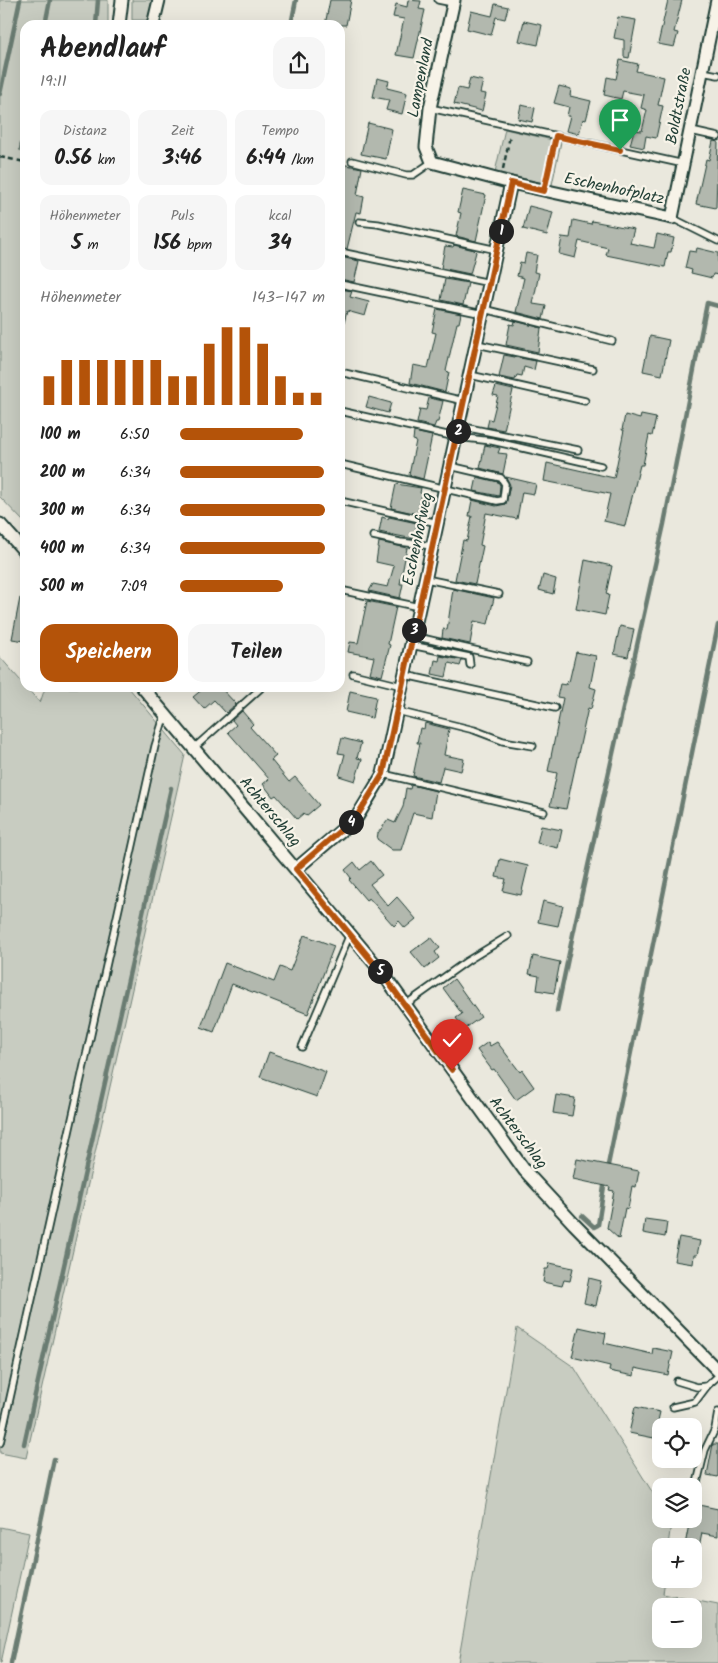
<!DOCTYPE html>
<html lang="de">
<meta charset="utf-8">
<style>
body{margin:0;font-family:Kalam,sans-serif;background:#f6f6f6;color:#222;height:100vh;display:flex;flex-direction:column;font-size:19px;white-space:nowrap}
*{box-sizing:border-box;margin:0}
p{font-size:16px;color:#767676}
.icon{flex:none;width:28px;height:28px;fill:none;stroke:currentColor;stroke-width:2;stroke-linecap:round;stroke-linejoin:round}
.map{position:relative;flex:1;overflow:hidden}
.details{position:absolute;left:20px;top:20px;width:325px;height:672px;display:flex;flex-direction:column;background:#fff;border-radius:15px;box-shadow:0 5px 20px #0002}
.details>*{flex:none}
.tools{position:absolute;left:652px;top:1418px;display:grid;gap:10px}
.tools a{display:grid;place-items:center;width:50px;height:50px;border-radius:10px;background:#fff;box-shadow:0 5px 20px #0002;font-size:25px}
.pin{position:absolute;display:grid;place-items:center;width:42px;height:42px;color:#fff;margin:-51px -21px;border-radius:50% 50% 50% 0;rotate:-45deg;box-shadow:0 0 5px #0007}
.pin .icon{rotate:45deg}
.km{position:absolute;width:25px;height:25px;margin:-12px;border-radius:50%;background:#222;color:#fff;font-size:14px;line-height:25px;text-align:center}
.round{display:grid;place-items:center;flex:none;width:52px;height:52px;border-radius:15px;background:#f6f6f6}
.head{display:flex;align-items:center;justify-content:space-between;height:85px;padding:0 20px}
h1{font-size:28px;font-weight:700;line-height:38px}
.metrics{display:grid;grid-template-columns:repeat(3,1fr);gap:8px;height:85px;padding:5px 20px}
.metrics div{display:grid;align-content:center;border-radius:12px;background:#f6f6f6;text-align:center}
.metrics b{font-size:21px;font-weight:700}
.metrics small{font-size:14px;font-weight:400}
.metrics p{font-size:14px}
.chart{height:140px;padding:10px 20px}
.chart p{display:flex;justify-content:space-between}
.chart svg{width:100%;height:90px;margin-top:5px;stroke:#b45309;stroke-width:6}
.cta{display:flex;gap:10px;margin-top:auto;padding:10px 20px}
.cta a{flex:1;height:58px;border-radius:15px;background:#b45309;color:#fff;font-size:20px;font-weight:700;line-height:58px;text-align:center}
.cta a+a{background:#f6f6f6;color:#222}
ul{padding:0 20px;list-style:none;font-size:16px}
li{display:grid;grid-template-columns:80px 60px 1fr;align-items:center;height:38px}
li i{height:12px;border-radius:6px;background:#b45309}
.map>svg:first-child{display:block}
</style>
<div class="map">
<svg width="718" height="1663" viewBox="0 0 718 1663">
<rect width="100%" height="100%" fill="#eae8dd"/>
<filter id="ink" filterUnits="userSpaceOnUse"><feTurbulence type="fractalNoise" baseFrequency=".02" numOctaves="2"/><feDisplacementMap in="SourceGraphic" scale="10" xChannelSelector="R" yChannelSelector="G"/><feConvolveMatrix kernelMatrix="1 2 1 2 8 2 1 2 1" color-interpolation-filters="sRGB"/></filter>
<g filter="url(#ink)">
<g fill="#c8ccc1" stroke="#74847a" fill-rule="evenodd">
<polygon points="0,0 108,0 108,25 25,25 25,523 0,497"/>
<polygon points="132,0 153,0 149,20 132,20"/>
<polygon points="505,129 561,142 552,185 495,172"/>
<polygon points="0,657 40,703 45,688 129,688 185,755 26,1458 0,1453"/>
<path d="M 517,1328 L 574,1367 L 661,1506 L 661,1519 L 669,1519 L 671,1523 L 668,1546 L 661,1546 L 661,1579 L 665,1579 L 663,1594 L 718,1605 L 718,1663 L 458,1663 ZM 694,1606 L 694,1639 L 661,1639 L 661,1606 Z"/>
<polygon points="0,1527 29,1533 1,1663 0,1663"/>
</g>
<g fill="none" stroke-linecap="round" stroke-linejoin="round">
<g stroke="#6a7c72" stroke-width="4.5">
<polyline points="45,25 50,0"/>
<polyline points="96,25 98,0"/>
<polyline points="291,25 296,0"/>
<polyline points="0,94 20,0"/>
<polyline points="21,149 25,127"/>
<polyline points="557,1011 576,920 664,524 707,303 718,306"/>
<polyline points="607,1170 718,625"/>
<polyline points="582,1216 594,1227 598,1225 605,1180"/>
<polyline points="24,1444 171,788"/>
<polyline points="11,1663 54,1459"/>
</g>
</g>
<g fill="#b2b8ae" stroke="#1f3d34">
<polygon points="330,0 351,0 346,25 325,25"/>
<polygon points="408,0 421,1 419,9 425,10 414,58 396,55 404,19 393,17 396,4 407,7"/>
<polygon points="668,0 682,0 674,32 678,33 674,47 658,44"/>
<polygon points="495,4 508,7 505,19 496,17 491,35 467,29 471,11 492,16"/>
<polygon points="618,17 636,20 629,58 624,57 624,40 614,38"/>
<polygon points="524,21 542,25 538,45 519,41"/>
<polygon points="620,60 638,64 636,71 664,77 658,105 663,106 656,138 646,136 644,148 630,145 634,130 642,131 647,110 641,108 644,95 623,91 621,99 604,95 607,77 616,79"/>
<polygon points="377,78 389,81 387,88 407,93 402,114 386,110 389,100 373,97"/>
<polygon points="470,78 483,81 480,93 486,94 482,111 454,104 458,88 467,90"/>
<polygon points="559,86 571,89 570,96 591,101 586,120 583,119 579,134 566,131 570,116 567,116 569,107 554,103"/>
<polygon points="521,105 535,108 532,122 518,119"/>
<polygon points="368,123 392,129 386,159 361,154"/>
<polygon points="713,141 718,142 716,208 696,204 706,159 709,160"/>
<polygon points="341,164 362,168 357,195 364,197 361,213 356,212 347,249 340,247"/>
<polygon points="463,190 486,195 476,241 456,236 461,213 458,212"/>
<polygon points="529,206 553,212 547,235 523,229"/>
<polygon points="573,220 591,224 592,221 634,229 630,243 654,248 657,234 674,238 671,252 668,252 665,267 606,255 608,248 579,241 575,258 559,254 562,237 570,238"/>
<polygon points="454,245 474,250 476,252 470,274 441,268 445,246 453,247"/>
<polygon points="697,248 718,253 718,275 713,274 712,278 691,273 692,270 685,268 689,251 696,252"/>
<polygon points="526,253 537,255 534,272 539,273 533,304 546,306 543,319 516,312 524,278 517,276 520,262 524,263"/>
<polygon points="340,257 359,261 354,282 340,279"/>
<polygon points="445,279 468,283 463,305 441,300"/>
<polygon points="340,289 352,291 350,297 369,302 365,316 347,311 344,323 340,322"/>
<polygon points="437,309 461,314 459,323 457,323 446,371 449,372 445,392 410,383 413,365 428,368 436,333 432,332"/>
<polygon points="515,321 541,328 538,352 506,345 510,324 514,325"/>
<polygon points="650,336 669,340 662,375 643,371"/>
<polygon points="504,355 536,361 534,370 524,367 522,376 517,375 515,380 499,377"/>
<polygon points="496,386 513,390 504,430 487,427 489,419 492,420 498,396 493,395"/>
<polygon points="369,397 391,403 388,413 366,407"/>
<polygon points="429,398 443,401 438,422 436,422 434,427 417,423 420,409 426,410"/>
<polygon points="625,415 640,419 641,415 656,418 652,436 649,435 643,465 640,465 625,526 604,521 610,494 544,481 547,463 614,478 624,430 622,430"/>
<polygon points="414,432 432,436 423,479 409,475 416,441 413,440"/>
<polygon points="485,445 500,448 498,453 507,454 503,474 480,468"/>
<polygon points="477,477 498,482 500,485 499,496 474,491"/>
<polygon points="506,477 536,484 534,494 522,492 517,519 486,513 480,545 483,546 475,584 455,580 463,540 467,541 472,516 469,516 472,500 496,506 506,504 510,485"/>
<polygon points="396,484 421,488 420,493 422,494 418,514 391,508"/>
<polygon points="382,517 388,519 389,517 417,523 414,539 379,532"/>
<polygon points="379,542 407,548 400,584 403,584 400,598 369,591 373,584 388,587 394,566 376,562"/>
<polygon points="585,560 612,566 606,594 609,595 605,615 576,609"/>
<polygon points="543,575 556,579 553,594 539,590"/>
<polygon points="453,589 494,598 488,624 474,621 470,644 442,638 443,629 447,630"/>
<polygon points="20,598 25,599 25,641 12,639"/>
<polygon points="367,601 396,607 388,644 390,645 382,676 370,673 374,657 348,652 350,642 358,643"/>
<polygon points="620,626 634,629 628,657 614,654"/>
<polygon points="576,652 596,656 590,687 596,689 591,709 588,708 566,809 550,806 557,773 548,771 563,698 557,697 560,684 566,685 567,681 569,682"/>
<polygon points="440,656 462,660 460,666 449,663 446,677 432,674 435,660 439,661"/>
<polygon points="204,688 221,688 236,704 226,713 214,700 204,709 193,697"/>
<polygon points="350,691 376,697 372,718 346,712"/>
<polygon points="242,711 253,724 250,727 276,756 271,760 289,782 295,777 319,805 306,816 304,813 297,819 276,795 273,797 263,784 269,779 228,732 236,725 232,720"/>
<polygon points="425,723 449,729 444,755 464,759 461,771 443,767 439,782 413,776 420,743 417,743 420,728 424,729"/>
<polygon points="342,738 361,743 357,758 362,759 355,781 339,776 345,754 338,753"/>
<polygon points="411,785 436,791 432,817 413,813 401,850 392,850 377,839 378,833 388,820 395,823 403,807 406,788 410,789"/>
<polygon points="541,826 562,830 558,848 537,843"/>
<polygon points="500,859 528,866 521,895 503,891 506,879 496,877"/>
<polygon points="371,861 382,875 370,884 388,906 397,897 416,919 405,928 399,921 394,926 369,898 366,900 349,880 351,878 345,870 354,862 360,870"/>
<polygon points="543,901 563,906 558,926 538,922"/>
<polygon points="304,935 334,946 308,1014 232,984 214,1032 201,1027 225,963 274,982 280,967 290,971"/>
<polygon points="431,937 440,948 435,952 439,958 425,969 411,952"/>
<polygon points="533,956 560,962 554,993 537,990 539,976 529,974"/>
<polygon points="454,979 481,1017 464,1029 456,1018 462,1014 443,988"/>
<polygon points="488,1042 490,1046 497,1042 520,1072 522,1070 534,1087 516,1100 494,1069 492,1070 477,1050"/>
<polygon points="269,1052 326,1072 317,1097 260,1077"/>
<polygon points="556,1095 575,1098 572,1116 553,1113"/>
<polygon points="577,1159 639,1171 636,1187 632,1186 628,1209 625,1208 619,1239 607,1228 614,1191 609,1190 610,1187 573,1179"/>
<polygon points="645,1219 667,1222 665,1237 643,1233"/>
<polygon points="679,1237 700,1241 697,1255 694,1255 693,1264 674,1261"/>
<polygon points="550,1263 573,1268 570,1281 564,1280 562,1286 543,1282 545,1269 548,1269"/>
<polygon points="589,1278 601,1281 596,1306 584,1303"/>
<polygon points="579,1327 606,1333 604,1343 652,1354 653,1348 673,1352 668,1375 635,1368 634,1376 609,1371 610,1366 572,1357"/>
<polygon points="635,1407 660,1412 654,1438 629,1433"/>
<polygon points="713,1444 718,1444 718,1477 707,1475"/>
<polygon points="694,1504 718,1509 718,1536 702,1533 699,1548 685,1545 690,1519 694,1519"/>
</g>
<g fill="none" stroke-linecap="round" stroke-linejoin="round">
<g stroke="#1f3d34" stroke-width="9">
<g id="service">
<polyline points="438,0 453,3"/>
<polyline points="702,72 718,75"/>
<polyline points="430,108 684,164"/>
<polyline points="691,131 718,137"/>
<polyline points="352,161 406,175 413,175 432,162"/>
<polyline points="672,218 718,241"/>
<polyline points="359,222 378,224 497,250"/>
<polyline points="340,252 490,283"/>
<polyline points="340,284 483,314"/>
<polyline points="484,309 612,341"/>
<polyline points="477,344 593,369"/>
<polyline points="340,372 464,401"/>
<polyline points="470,375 585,401"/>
<polyline points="340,411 456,437 492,441 601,466"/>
<polyline points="459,426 578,450"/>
<polyline points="340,464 497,501 503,500 505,484 501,478 450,466"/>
<polyline points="340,501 438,523"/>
<polyline points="373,536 400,542 433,546"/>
<polyline points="426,579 499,594"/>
<polyline points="340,590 419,607"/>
<polyline points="413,636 527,662"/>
<polyline points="411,645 469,657 470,665"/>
<polyline points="353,674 402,686"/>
<polyline points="405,675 555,708"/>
<polyline points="397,711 474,730 503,741 533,746"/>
<polyline points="194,748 261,688"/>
<polyline points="383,774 544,812"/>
<polyline points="405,1005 467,961 508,936"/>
<polyline points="302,1047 350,934"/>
<polyline points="677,1381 697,1387 707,1386 718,1376"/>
<polyline points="673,1407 695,1402 707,1386"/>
<polyline points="0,1443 155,746 165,714"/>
<polyline points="696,1487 705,1450 715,1429 718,1412"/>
</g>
</g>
<g stroke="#1f3d34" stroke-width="15">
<g id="minor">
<polyline points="454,0 430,108 426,147 432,162 511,183 672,218 717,0"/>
<polyline points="119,25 122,0"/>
<polyline points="153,25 159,0"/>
<polyline points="0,524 25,552"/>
<polyline points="143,688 381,971 525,1171 574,1224 718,1371"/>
<polyline points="296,869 357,817 383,774 511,183"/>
</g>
</g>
<g stroke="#1f3d34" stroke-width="2.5" stroke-dasharray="5 4" stroke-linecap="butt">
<polyline points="0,157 25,162"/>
<polyline points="503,169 510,136"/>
<polyline points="547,179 555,143"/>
</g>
<use href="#service" stroke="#f7f3e8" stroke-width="5.5"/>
<use href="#minor" stroke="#f7f3e8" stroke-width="11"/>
</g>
</g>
<g fill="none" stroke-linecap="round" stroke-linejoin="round" filter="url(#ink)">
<g stroke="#fff" stroke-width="10">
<polyline id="route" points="452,1070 381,972 296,869 357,816 383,774 511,183 544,191 556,136 620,150"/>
</g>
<use href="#route" stroke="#b45309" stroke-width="6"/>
</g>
<g text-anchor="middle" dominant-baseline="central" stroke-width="4.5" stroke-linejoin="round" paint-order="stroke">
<g font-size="16" fill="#1f3d34" stroke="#f7f3e8">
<text transform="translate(421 78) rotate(-79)">Lampenland</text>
<text transform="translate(679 106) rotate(-79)">Boldtstraße</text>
<text transform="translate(614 189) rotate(12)">Eschenhofplatz</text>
<text transform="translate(418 539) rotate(-78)">Eschenhofweg</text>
<text transform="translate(270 812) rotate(50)">Achterschlag</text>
<text transform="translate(518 1133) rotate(53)">Achterschlag</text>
</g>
</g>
</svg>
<div class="tools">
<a><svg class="icon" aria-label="locate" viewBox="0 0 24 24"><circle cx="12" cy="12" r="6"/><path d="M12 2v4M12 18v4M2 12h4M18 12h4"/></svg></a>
<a><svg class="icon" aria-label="layers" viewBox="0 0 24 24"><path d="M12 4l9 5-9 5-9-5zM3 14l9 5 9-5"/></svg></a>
<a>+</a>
<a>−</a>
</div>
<div class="pin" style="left:620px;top:150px;background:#1e9e55"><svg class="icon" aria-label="arrive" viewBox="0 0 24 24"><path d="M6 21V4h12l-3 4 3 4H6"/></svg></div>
<div class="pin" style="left:452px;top:1070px;background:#d93025"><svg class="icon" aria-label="check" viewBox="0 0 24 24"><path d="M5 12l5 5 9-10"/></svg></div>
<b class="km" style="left:501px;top:231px">1</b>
<b class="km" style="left:458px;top:431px">2</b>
<b class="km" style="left:414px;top:630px">3</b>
<b class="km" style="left:351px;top:822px">4</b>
<b class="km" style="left:380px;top:971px">5</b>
<section class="details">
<div class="head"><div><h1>Abendlauf</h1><p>19:11</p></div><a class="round"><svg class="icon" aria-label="share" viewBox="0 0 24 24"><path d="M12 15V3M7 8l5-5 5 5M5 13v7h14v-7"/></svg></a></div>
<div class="metrics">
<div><p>Distanz</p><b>0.56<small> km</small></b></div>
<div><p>Zeit</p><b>3:46</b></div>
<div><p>Tempo</p><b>6:44<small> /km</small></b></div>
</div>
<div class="metrics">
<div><p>Höhenmeter</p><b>5<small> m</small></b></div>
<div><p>Puls</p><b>156<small> bpm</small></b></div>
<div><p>kcal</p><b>34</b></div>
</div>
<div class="chart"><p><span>Höhenmeter</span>143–147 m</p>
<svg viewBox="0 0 160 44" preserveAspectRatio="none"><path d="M5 44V30M15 44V22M25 44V22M35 44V22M45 44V22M55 44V22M65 44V22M75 44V30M85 44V30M95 44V14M105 44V6M115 44V6M125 44V14M135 44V30M145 44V38M155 44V38"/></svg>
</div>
<ul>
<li><b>100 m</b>6:50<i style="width:85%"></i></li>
<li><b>200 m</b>6:34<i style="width:99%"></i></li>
<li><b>300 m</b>6:34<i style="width:100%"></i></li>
<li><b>400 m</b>6:34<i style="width:100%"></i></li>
<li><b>500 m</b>7:09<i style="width:71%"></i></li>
</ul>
<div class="cta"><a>Speichern</a><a>Teilen</a></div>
</section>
</div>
